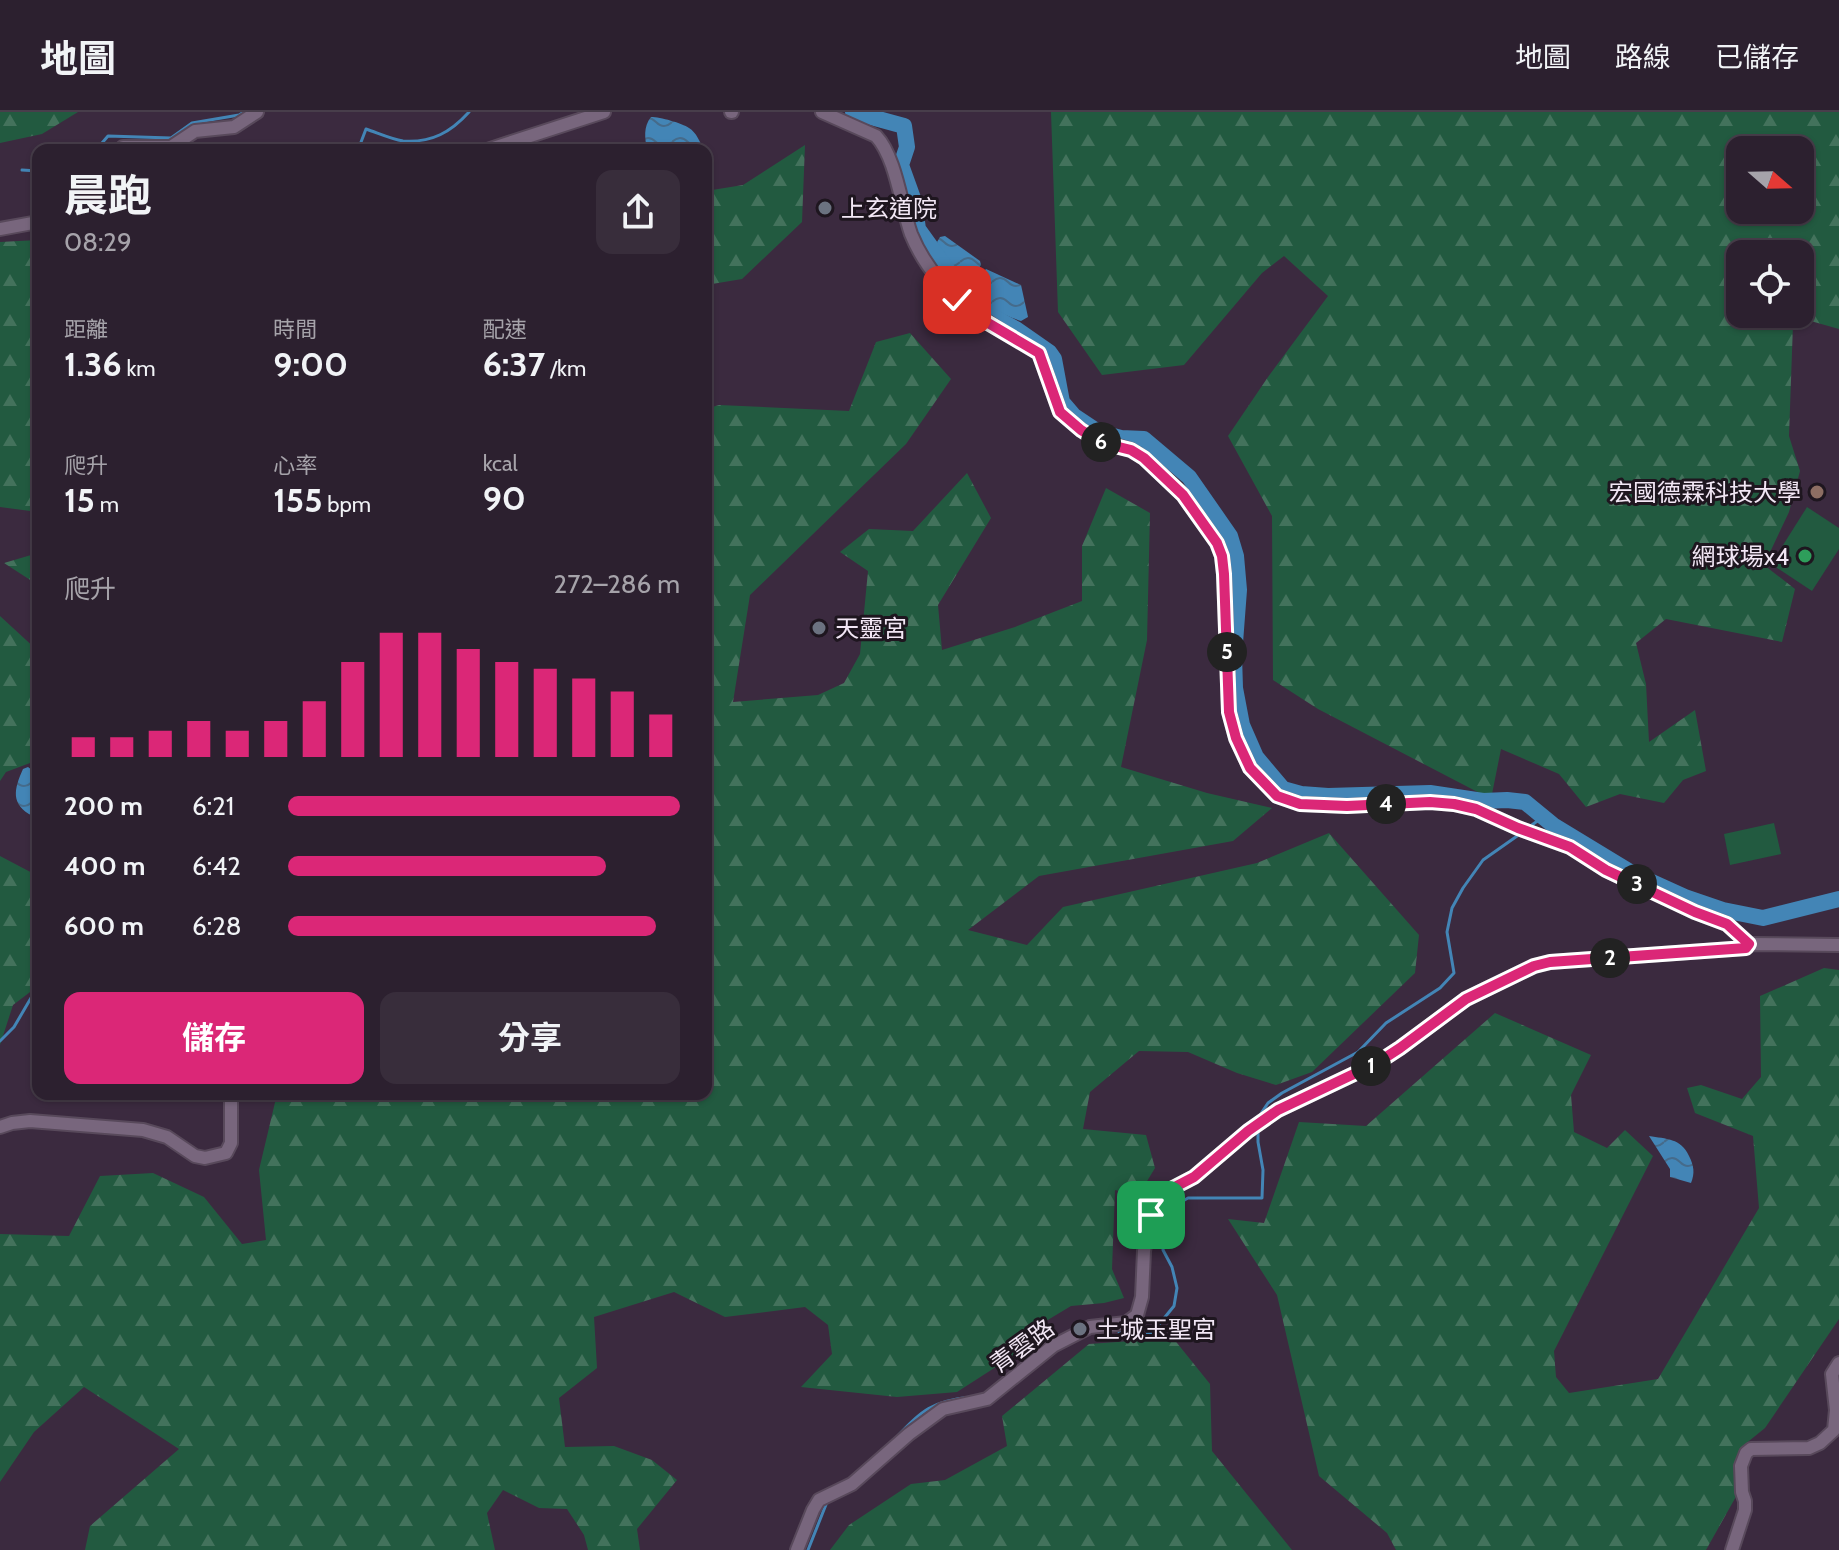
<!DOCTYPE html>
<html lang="zh-TW">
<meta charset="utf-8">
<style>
body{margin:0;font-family:Cabin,"Noto Sans TC",sans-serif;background:#382d3b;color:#f1f3f6;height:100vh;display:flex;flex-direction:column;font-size:30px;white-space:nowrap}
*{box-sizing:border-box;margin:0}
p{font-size:26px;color:#a6a3aa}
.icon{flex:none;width:44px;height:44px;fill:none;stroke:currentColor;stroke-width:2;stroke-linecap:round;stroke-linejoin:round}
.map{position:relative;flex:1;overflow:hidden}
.details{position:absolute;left:32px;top:32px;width:680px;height:956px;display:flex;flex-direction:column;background:#2c202f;border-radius:16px;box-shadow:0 2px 6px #0004,0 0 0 2px #483e4b}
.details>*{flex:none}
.needle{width:52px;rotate:110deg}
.fabs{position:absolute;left:1726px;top:24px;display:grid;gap:16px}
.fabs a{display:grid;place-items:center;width:88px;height:88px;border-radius:16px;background:#2c202f;box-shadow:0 2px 6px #0004,0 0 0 2px #483e4b;font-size:40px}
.pin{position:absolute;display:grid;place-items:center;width:68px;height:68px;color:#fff;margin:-34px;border-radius:16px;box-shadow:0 4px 12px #0006}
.km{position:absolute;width:40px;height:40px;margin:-20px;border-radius:50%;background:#222;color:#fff;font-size:22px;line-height:40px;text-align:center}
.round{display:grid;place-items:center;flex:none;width:84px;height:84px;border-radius:16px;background:#382d3b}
.head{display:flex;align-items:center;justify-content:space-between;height:136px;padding:0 32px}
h1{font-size:44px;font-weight:700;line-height:60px}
.stats{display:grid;grid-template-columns:repeat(3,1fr);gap:12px;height:136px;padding:8px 32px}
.stats div{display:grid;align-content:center}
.stats b{font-size:34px;font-weight:700}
.stats small{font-size:22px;font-weight:400}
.stats p{font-size:22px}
.chart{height:224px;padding:16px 32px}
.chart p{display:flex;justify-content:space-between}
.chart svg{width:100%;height:144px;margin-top:8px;stroke:#db2777;stroke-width:6}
.cta{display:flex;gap:16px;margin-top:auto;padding:16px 32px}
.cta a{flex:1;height:92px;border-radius:16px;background:#db2777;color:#fff;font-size:32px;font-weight:700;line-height:92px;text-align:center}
.cta a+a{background:#382d3b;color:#f1f3f6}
ul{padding:0 32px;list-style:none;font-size:26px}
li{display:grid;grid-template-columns:128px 96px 1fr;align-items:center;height:60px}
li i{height:20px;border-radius:10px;background:#db2777}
header{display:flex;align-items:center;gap:48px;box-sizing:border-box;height:112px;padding:0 40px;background:#2c202f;border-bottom:2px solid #483e4b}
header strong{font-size:38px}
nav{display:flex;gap:44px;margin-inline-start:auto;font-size:28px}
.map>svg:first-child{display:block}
</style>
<header>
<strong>地圖</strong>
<nav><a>地圖</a><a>路線</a><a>已儲存</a></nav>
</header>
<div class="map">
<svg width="1839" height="1438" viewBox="0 0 1839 1438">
<defs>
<pattern id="forest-firs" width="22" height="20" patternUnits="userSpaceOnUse" patternTransform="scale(2)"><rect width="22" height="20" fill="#225a40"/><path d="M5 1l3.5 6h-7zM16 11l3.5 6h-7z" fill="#43725c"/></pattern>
<pattern id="water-waves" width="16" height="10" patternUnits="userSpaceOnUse" patternTransform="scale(2)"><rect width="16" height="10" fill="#4385b6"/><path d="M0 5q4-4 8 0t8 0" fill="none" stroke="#456b8b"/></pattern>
</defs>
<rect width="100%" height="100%" fill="#3b2a3f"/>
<g fill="url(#forest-firs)" fill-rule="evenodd">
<polygon points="0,0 78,0 42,22 0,31"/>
<path d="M 1051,0 L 1839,0 L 1839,217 L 1800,206 L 1793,212 L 1789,324 L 1800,359 L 1789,400 L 1764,453 L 1795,477 L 1782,530 L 1666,507 L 1636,531 L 1646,572 L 1649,630 L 1695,598 L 1706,659 L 1683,668 L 1664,691 L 1620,682 L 1586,695 L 1559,662 L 1501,637 L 1491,687 L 1318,597 L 1273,568 L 1272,404 L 1228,324 L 1268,265 L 1328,184 L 1284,144 L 1262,161 L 1184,253 L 1102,263 L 1058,200 ZM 1740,38 L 1800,38 L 1800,98 L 1740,98 ZM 1740,142 L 1800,142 L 1800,202 L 1740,202 Z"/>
<polygon points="805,33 802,110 742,167 706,173 706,79 743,73"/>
<polygon points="38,128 38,400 0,395 0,130"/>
<polygon points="910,221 951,267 906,332 750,483 733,590 818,583 844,571 860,542 868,459 840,440 869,417 913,419 967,361 991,406 938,493 942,538 1015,515 1082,489 1082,434 1106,376 1150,401 1147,528 1121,655 1207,681 1272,696 1233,729 1039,764 968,818 1027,833 1063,795 1257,751 1329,721 1419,823 1415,861 1312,960 1276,973 1237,961 1188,940 1139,939 1090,980 1083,1017 1146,1023 1155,1056 1138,1084 1115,1078 1112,1157 1124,1186 1104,1191 1071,1194 1041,1212 1027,1235 957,1280 897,1285 801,1275 832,1242 828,1213 805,1195 725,1205 674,1180 594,1205 597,1256 559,1286 565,1335 614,1334 652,1348 677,1368 637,1417 640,1438 588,1438 584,1423 567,1397 539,1396 503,1378 487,1401 495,1438 85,1438 90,1414 179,1337 84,1275 34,1320 0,1370 0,1122 69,1124 100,1064 153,1061 204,1085 242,1132 266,1128 259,1058 277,982 706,982 706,297 719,293 849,299 876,230"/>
<polygon points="38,441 38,473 4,451"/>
<polygon points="0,504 38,539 38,648 6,660 0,669"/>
<polygon points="0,744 38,764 38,874 13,893 0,933"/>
<polygon points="1824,856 1839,858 1839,1207 1765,1316 1744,1333 1747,1365 1706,1438 1396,1438 1387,1421 1319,1364 1277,1183 1228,1107 1264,1111 1299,1010 1366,1014 1495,901 1591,943 1571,983 1574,1020 1607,1036 1625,1018 1653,1044 1554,1239 1556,1265 1569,1281 1658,1267 1759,1096 1753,1024 1695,1001 1687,976 1701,973 1742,987 1761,965 1760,884"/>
<polygon points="1173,1226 1210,1272 1212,1339 1292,1438 830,1438 849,1413 911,1372 945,1368 1007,1334 1002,1304 1089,1232"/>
</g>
<g fill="#225a40">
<polygon points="1807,395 1839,416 1839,437 1812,479 1771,452"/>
<polygon points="1774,711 1781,742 1730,753 1724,722"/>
</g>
<g fill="url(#water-waves)">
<path d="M 651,5 C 660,5 682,11 689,16 C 696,20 701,31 703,38 L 647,38 C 645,26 643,15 651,5 Z"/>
<path d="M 945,124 L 980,149 L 981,153 L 968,170 L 963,171 C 951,159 943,145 937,130 L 940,125 Z"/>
<path d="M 986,157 L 1021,173 L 1028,205 L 1021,209 C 1000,202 983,192 968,177 Z"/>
<path d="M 28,655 C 43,665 38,684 38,700 L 33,704 C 10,693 14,677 23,657 Z"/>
<path d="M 1649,1024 C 1666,1027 1681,1026 1689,1044 C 1694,1054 1695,1061 1691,1071 L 1670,1065 L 1670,1057 Z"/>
</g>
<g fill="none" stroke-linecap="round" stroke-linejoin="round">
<g stroke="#4385b6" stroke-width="3">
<polyline points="96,38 108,24 171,26 192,11 239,3 244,0"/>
<path d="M 358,38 L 366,17 C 378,21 391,27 403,29 C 432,31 451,20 469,0"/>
<polyline points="22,58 38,59"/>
<polyline points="1529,715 1543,705"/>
<polyline points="0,929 14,915 38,874"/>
<polyline points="1258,1006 1268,991 1282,981 1358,940 1386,911 1440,876 1454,861 1447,820 1452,796 1463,776 1483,748 1520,722"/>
<polyline points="1116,1217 1122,1222 1140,1224 1152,1221 1174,1194 1177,1176 1172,1155 1163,1138 1165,1118 1176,1093 1188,1086 1262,1086 1263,1058 1258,1030 1258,1018"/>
<path d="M 896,1326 C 921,1298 933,1289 971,1285"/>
<polyline points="808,1438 827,1390"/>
</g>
<polyline stroke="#4385b6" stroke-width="16" points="853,0 904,14 907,35 901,53 914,89 918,117 959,174 988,202 1016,217 1049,240 1054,247 1062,290 1074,304 1098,320 1121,326 1144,327 1189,365 1230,424 1236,444 1239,478 1234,544 1235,576 1242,613 1256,645 1283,677 1301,682 1328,684 1430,681 1483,689 1507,688 1525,690 1553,713 1632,761 1685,785 1723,798 1763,806 1839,787"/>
<g stroke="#58495b" stroke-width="16">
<g id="minor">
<polyline points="731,0 732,0"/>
<path d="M 822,0 L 876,24 C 896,45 901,94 911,122 C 935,181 986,211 1039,241 L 1060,300 L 1081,318 L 1097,328 L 1131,338 L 1144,346 L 1183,383 L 1217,431 L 1222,444 L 1224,462 L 1229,600 L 1236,626 L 1250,656 L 1277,684 L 1300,692 L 1347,694 L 1430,690 L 1454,692 L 1476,697 L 1518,716 L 1570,735 L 1606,758 L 1695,800 L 1727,812 L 1749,832"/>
<polyline points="120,38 123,35 171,35 195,19 234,15 257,0"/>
<polyline points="487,38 604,0"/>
<polyline points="0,117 38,110"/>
<polyline points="0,1015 12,1011 30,1009 143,1018 167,1025 195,1044 205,1046 226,1041 231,1031 231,982"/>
<polyline points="797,1438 813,1398 819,1388 852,1372 909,1322 943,1297 987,1287 1053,1234 1090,1215 1126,1211 1137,1203 1142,1185 1144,1139 1151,1103 1171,1077 1194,1065 1248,1019 1278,998 1377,951 1400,936 1466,887 1534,854 1550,850 1746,836 1749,832 1839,833"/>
<polyline points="1732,1438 1745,1398 1745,1389 1742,1380 1741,1354 1746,1341 1751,1337 1809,1336 1820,1331 1834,1318 1836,1298 1832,1262 1839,1251"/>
</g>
</g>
<use href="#minor" stroke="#78667d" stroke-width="12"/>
</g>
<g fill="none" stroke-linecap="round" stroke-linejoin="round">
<g stroke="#fff" stroke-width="16">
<polyline id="route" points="957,188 983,208 1039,241 1060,300 1081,318 1097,328 1115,334 1131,338 1144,346 1183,383 1217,431 1222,444 1224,462 1229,600 1236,626 1250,656 1277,684 1300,692 1347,694 1430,690 1454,692 1476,697 1518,716 1570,735 1606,758 1695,800 1727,812 1749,832 1746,836 1550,850 1534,854 1466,887 1400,936 1377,951 1278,998 1248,1019 1194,1065 1171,1077 1151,1103"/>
</g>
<use href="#route" stroke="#db2777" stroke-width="10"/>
</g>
<g fill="#6b7280" stroke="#1e161f" stroke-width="3">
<circle cx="825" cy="96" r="8"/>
<circle cx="819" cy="516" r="8"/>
<circle cx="1080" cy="1217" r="8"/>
</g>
<circle fill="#8d6e63" stroke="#1e161f" stroke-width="3" cx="1817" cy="380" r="8"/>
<circle fill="#2e9e5b" stroke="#1e161f" stroke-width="3" cx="1805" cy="444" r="8"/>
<g text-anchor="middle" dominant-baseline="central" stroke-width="6" stroke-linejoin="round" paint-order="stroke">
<g font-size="24" fill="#f2e7f5" stroke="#1e161f" text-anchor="start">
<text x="841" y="96">上玄道院</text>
<text x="1801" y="380" text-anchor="end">宏國德霖科技大學</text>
<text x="1789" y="444" text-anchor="end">網球場x4</text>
<text x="835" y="516">天靈宮</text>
<text x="1096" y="1217">土城玉聖宮</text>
</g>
<g font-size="24" fill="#f2e7f5" stroke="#1e161f">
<text transform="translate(1022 1234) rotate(-36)">青雲路</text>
</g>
</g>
</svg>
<div class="fabs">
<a><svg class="needle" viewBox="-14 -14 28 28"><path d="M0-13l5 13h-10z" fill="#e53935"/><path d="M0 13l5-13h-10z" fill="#a6a3aa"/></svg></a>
<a><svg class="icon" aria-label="locate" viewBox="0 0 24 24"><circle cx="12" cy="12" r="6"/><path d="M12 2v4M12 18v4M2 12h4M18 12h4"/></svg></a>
</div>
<div class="pin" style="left:1151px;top:1103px;background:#1e9e55"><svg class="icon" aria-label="arrive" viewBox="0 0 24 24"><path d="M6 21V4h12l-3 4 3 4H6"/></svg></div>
<div class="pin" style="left:957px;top:188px;background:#d93025"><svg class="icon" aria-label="check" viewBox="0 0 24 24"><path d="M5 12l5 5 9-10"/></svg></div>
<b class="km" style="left:1371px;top:954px">1</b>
<b class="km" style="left:1610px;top:846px">2</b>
<b class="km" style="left:1637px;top:772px">3</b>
<b class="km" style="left:1386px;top:692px">4</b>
<b class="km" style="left:1227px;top:540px">5</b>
<b class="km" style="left:1101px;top:330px">6</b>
<section class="details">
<div class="head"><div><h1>晨跑</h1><p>08:29</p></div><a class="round"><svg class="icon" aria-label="share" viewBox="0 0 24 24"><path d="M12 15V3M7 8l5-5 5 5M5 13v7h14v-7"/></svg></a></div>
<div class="stats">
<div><p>距離</p><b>1.36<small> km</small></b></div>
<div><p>時間</p><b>9:00</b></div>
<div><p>配速</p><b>6:37<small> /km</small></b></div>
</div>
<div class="stats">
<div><p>爬升</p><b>15<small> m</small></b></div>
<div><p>心率</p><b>155<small> bpm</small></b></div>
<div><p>kcal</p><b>90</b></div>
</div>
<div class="chart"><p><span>爬升</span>272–286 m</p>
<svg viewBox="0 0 160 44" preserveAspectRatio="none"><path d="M5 44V38M15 44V38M25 44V36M35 44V33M45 44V36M55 44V33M65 44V27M75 44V15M85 44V6M95 44V6M105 44V11M115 44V15M125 44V17M135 44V20M145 44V24M155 44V31"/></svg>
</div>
<ul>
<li><b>200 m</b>6:21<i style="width:100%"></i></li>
<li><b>400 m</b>6:42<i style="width:81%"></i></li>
<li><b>600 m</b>6:28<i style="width:94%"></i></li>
</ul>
<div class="cta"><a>儲存</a><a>分享</a></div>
</section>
</div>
